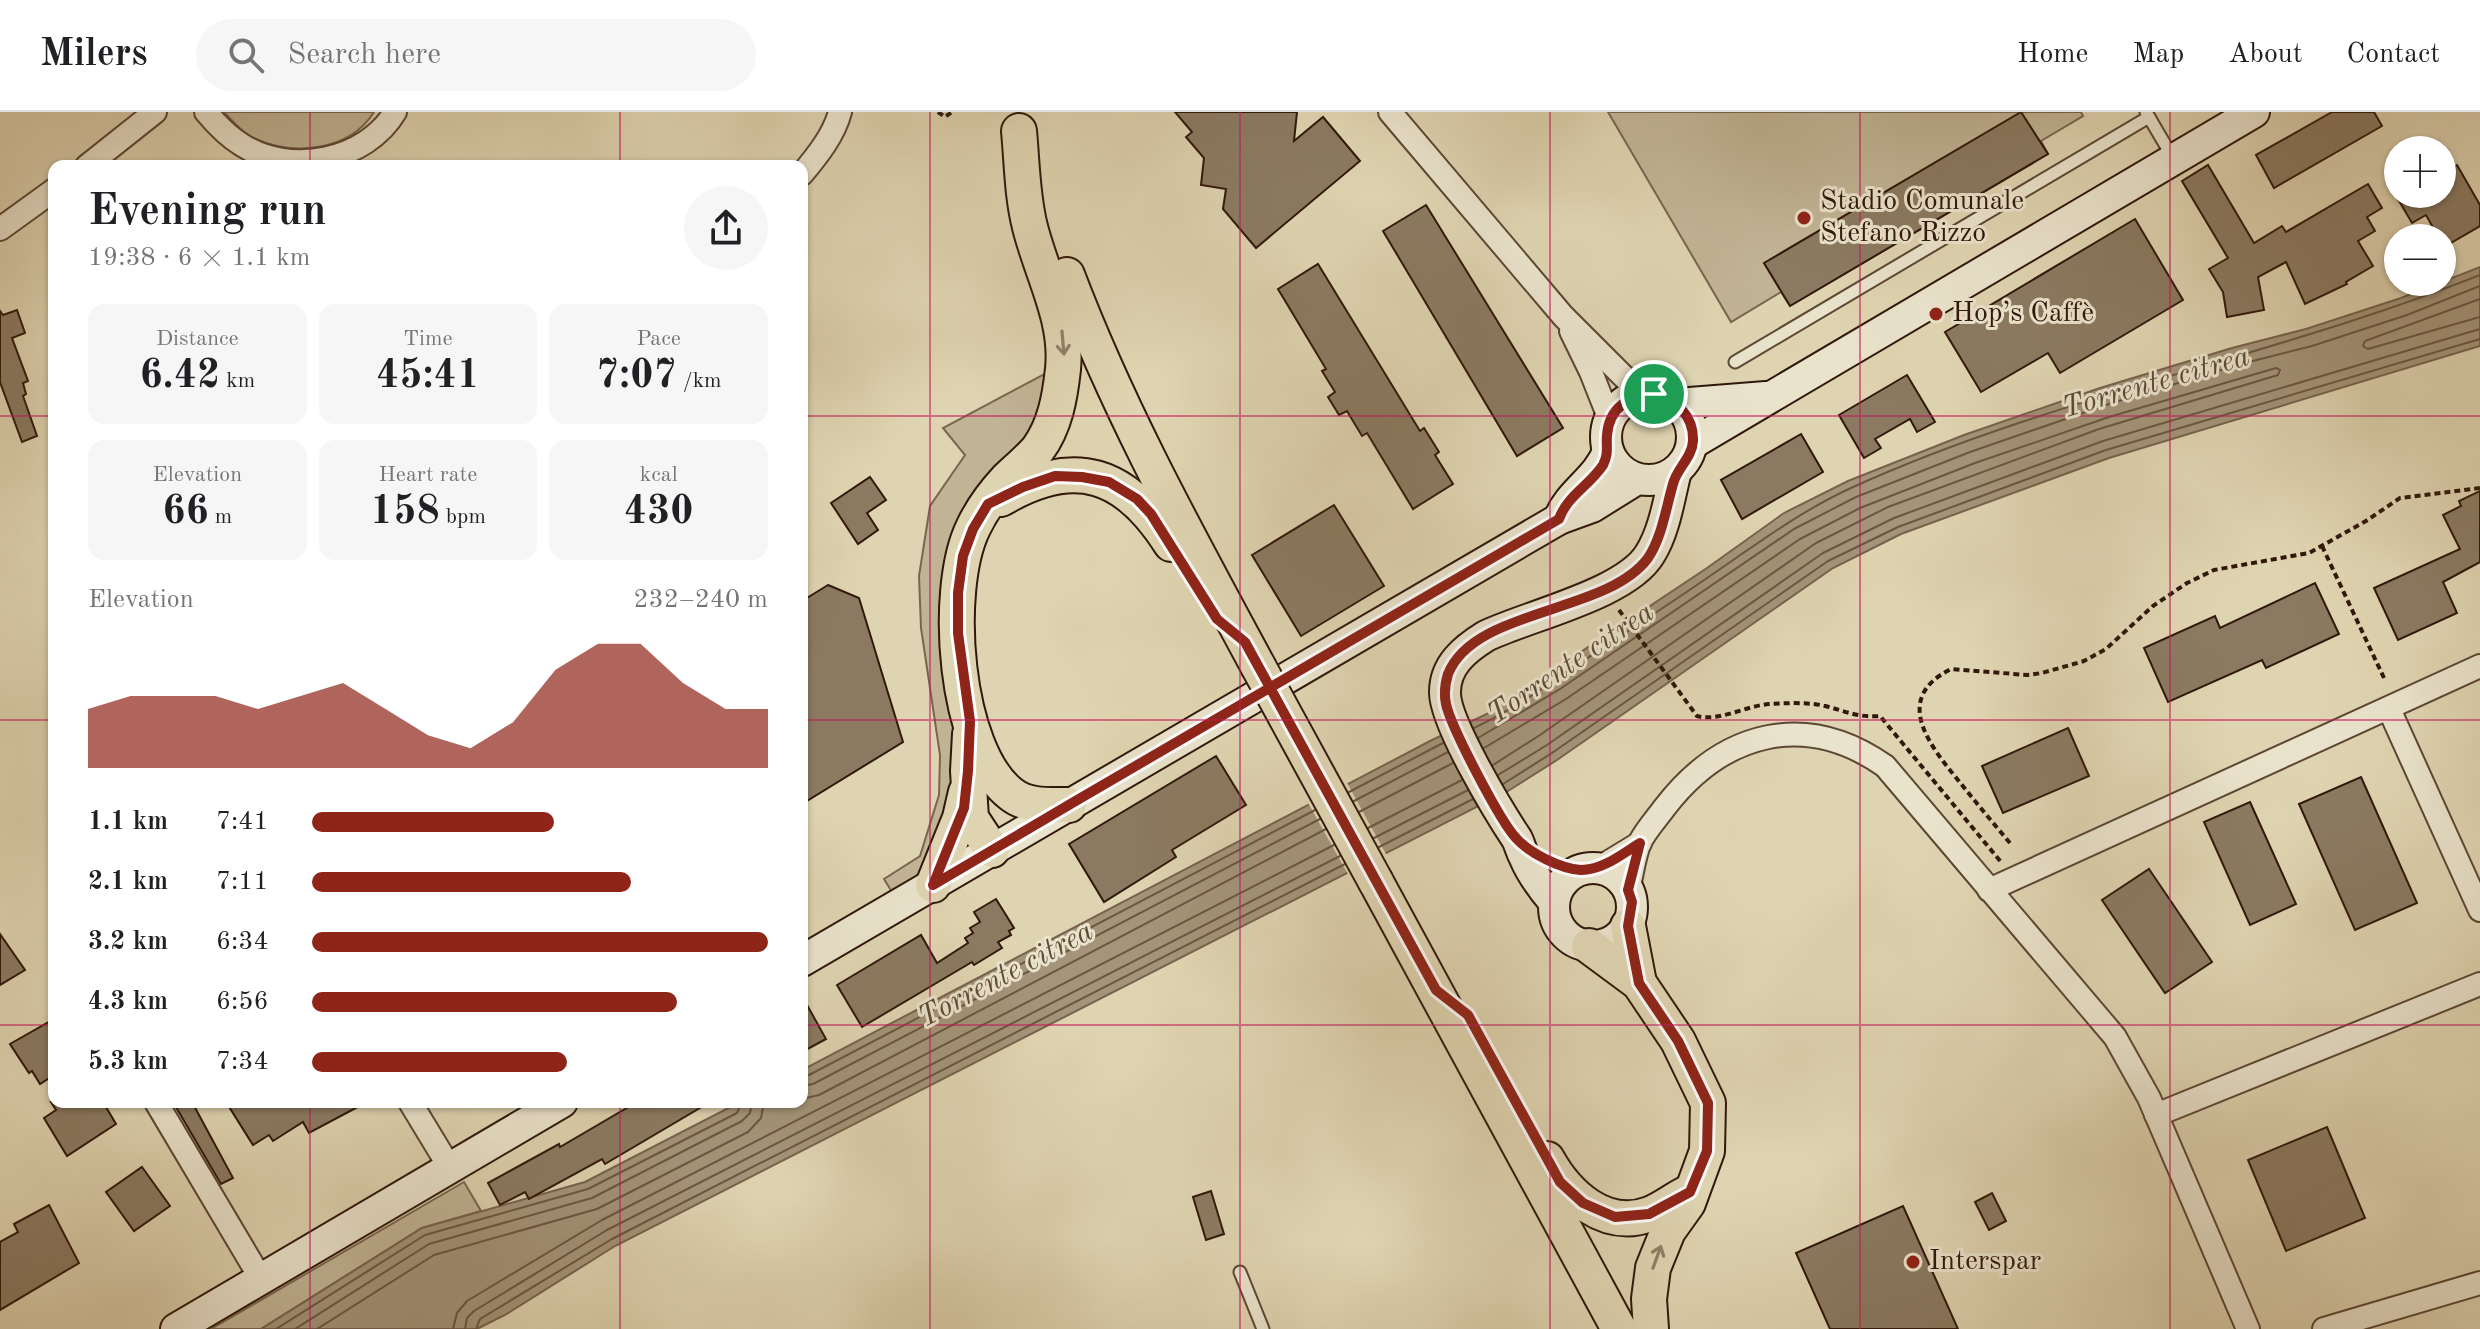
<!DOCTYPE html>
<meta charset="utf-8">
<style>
body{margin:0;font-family:"Old Standard TT",serif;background:#f6f6f6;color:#202124;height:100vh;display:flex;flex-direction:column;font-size:30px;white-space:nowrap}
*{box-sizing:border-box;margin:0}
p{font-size:26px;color:#757577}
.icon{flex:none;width:44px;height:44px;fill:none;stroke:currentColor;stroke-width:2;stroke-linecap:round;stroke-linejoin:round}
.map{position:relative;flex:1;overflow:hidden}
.side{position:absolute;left:48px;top:48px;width:760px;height:948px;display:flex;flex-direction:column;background:#fff;border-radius:16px;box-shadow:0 2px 6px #0004}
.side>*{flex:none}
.buttons{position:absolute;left:2384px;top:24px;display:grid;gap:16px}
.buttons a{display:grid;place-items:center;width:72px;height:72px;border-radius:50%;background:#fff;box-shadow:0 2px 6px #0004;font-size:40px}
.pin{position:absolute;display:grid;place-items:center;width:68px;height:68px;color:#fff;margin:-34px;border:4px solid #fff;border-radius:50%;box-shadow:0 2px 8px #0007}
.round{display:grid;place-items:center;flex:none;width:84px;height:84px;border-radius:42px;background:#f6f6f6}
.headline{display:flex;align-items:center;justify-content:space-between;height:136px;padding:0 40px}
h1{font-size:44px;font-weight:800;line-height:60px}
.figures{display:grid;grid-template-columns:repeat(3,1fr);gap:12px;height:136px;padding:8px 40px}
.figures div{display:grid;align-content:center;border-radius:16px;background:#f6f6f6;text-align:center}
.figures b{font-size:40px;font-weight:800}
.figures small{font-size:22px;font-weight:400}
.figures p{font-size:22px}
.chart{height:224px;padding:16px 40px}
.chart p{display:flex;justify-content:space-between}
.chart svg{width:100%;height:144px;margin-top:8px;fill:#8f2418;opacity:.7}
ul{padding:0 40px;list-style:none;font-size:26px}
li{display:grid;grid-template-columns:128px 96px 1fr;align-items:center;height:60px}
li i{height:20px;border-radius:10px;background:#8f2418}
header{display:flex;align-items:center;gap:48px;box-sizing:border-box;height:112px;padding:0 40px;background:#fff;border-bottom:2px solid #e0e0e0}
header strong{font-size:38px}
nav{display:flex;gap:44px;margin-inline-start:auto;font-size:28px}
.search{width:560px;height:72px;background:#f6f6f6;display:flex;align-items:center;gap:20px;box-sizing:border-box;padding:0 28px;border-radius:44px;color:#757577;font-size:30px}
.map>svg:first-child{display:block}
</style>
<header>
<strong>Milers</strong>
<div class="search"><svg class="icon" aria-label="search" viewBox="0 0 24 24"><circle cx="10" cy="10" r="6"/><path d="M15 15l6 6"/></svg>Search here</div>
<nav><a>Home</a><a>Map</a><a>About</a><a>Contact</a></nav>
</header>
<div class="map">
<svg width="2480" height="1217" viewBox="0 0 2480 1217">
<rect width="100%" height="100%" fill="#dfd4b1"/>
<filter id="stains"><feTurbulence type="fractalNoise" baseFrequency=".0025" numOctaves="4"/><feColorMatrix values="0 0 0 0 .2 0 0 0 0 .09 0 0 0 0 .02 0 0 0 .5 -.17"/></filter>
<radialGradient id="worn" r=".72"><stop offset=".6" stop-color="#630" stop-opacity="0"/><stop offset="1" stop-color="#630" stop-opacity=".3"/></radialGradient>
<g fill="#c1b495" stroke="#786650" stroke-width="2">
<path d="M 224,0 L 374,0 C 349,40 292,44 253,26 C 241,20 233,9 224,0 Z"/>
<polygon points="1608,0 2081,0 2083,4 2041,29 2048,42 1790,194 1781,180 1731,210"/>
<polygon points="1054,257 1049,297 980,383 961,647 928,758 892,780 884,767 920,744 939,683 940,643 921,516 919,464 930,394 965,343 943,316"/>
<polygon points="464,1070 481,1099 422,1116 261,1217 211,1217"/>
</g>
<polygon fill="#a49479" stroke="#76624d" stroke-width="2" points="2480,155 2480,234 2109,346 1901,422 1833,456 1557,648 1508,679 615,1134 505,1203 477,1217 261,1217 422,1116 585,1070 740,990 802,990 802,958 1432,628 1489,601 1707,456 1784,401 1848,369 1964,323 2100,276 2232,236 2306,217 2401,186"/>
<polygon fill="#dfd4b1" points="1346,669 1387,744 1349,764 1307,689"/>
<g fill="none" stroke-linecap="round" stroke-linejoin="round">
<g stroke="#6a5642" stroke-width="2">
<polyline points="2480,187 2365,229 2363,234 2368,237 2480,205"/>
<path d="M 1474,616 C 1510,599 1544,576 1577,553 C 1622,523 1668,493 1713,462 C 1758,431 1801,399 1851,376 C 2053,284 2275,245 2480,163"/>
<polyline points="1478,626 1560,577 1794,417 1856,385 1970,340 2106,293 2237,253 2312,234 2407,203 2480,174"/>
<polyline points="1484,636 1566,587 1800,427 1860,396 1975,351 2109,305 2276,256 2280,258 2278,263 2099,317 1888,395 1816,431 1540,623 1493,653"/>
<polyline points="1498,663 1547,633 1823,441 1894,406 2103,329 2480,217"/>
<polyline points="1503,672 1552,641 1828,449 1898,415 2106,338 2480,227"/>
<polyline points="1349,680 1443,631"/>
<polyline points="1354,689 1448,640"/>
<polyline points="1359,700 1453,651"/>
<polyline points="1368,716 1462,668"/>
<polyline points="1374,726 1468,678"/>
<polyline points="1379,735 1473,687"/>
<polyline points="802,964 809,963 1315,698"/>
<polyline points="802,974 813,972 1320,707"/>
<polyline points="802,987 819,983 1326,717"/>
<polyline points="276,1217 425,1123 588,1077 737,1001 742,990"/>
<polyline points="295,1217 429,1132 592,1086 742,1009 750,1001 752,990"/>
<polyline points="317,1217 434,1143 597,1097 748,1020 761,1006 764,990"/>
<polyline points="453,1217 457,1201 467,1189 602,1108 1334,733"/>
<polyline points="465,1217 467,1206 474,1199 607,1118 1340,744"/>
<polyline points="476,1217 480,1207 612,1127 1345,752"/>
</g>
</g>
<g fill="#8b7a61" stroke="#30180b" stroke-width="2">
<polygon points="1175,0 1297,0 1294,29 1323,5 1360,49 1256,136 1223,97 1226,77 1201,73 1204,46 1186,25 1192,20"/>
<polygon points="2021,0 2048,42 1790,194 1764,151"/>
<polygon points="2332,0 2374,0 2382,14 2274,76 2256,43"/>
<polygon points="2208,53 2254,131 2282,114 2286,120 2368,72 2382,96 2367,105 2375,119 2358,129 2373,154 2346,170 2347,172 2305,192 2286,150 2258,165 2264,198 2227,205 2223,180 2209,157 2228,146 2182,69"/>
<polygon points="2457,53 2480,93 2480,114 2444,135 2442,126 2439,126 2426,103 2412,111 2395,82 2442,82 2442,61"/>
<polygon points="1426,93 1563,316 1517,344 1383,119"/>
<polygon points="2135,107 2183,188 2060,261 2048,241 1981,280 1945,220"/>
<polygon points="1318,152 1420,319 1424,316 1439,340 1435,343 1453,372 1413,397 1367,321 1362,324 1347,299 1339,303 1328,285 1335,280 1322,259 1326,257 1278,177"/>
<polygon points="17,198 25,221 12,226 28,269 23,271 26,282 23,284 37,324 22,330 0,270 0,199 3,203"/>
<polygon points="1907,263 1935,310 1917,320 1910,307 1875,327 1881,336 1864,346 1839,303"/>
<polygon points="1801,322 1823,360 1742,407 1721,368"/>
<polygon points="870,365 886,388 867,401 878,418 858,432 831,391"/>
<polygon points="2480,379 2480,450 2443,470 2457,501 2398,528 2374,476 2460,437 2443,403 2461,394 2459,389"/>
<polygon points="1334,393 1384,474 1301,524 1252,443"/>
<polygon points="2315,471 2339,522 2266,556 2262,548 2168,590 2144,536 2215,504 2220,516"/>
<polygon points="828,473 859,486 903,630 802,692 802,489"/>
<polygon points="2068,616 2089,664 2003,701 1982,654"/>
<polygon points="1216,644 1246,693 1172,738 1176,745 1104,790 1069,732"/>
<polygon points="2361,665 2417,791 2355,818 2299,692"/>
<polygon points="2250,690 2296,792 2250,813 2204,710"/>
<polygon points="2149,757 2212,850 2165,881 2102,788"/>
<polygon points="996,787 1014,816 1009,819 1011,823 998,830 1002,836 974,853 972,850 862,915 837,873 921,823 937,851 968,831 965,826 973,821 970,816 980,810 974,800"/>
<polygon points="0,822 25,858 0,873"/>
<polygon points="802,884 826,927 802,940"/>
<polygon points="54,907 54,963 40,972 32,959 29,961 10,932"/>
<polygon points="51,990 103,990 116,1012 67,1044 44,1006 56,998"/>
<polygon points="173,990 192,990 233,1066 221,1072"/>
<polygon points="226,990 367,990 309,1021 303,1010 273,1029 269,1023 253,1033"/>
<polygon points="637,990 710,990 605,1052 602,1047 529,1087 525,1080 500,1093 488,1071 559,1032 560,1035"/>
<polygon points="2327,1015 2365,1106 2286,1139 2248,1048"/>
<polygon points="142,1055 170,1094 134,1119 106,1080"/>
<polygon points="1211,1079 1224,1122 1206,1128 1193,1085"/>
<polygon points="1992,1081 2006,1109 1989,1118 1975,1090"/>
<polygon points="49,1093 79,1151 0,1198 0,1130 18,1120 14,1112"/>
<polygon points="1903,1094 1958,1217 1830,1217 1796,1141"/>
</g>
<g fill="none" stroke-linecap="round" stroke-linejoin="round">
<g stroke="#5c4734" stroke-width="15">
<g id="lane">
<polyline points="2146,0 2173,46"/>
<polyline points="1735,250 2149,5"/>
<polyline points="1240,1160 1263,1217"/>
</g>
</g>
<g stroke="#5c4734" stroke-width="26">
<g id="street">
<path d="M 206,0 C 216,12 229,25 242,33 C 290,64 366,49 395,0"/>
<polyline points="1390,0 1563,204 1641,282"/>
<polyline points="87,54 155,0"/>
<path d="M 802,62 C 817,44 834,23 840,0"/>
<polyline points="0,117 54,78"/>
<polyline points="1571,219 1591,260 1610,308"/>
<polyline points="2389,597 2480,798"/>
<polyline points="1599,756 1640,731"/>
<path d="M 1628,778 C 1632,763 1634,744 1640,730 C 1646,718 1657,706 1665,695 C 1723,620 1805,598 1885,654 L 2115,925 L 2149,986 L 2248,1217"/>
<polyline points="1989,778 2480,554"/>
<polyline points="156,990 261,1167"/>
<polyline points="410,990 450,1056"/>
<polyline points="2156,1003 2480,872"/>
<polyline points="2324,1217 2480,1171"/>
</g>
</g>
<g stroke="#30180b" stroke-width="34">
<g id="secondary">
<circle cx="1649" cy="325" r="43"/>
<polyline points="1677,292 1766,285"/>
<polyline points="1693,331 2254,0"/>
<path d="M 1559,407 C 1569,380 1598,367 1608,339"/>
<circle cx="1593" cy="795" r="39"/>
<path d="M 1554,790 C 1542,776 1531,761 1524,744 C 1521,739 1520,733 1517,727 C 1499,700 1444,609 1445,580 C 1445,553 1465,537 1486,524 C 1530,503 1626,482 1650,442 C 1665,418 1669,386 1676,359"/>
<polyline points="802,849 1559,407 1592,395 1637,367"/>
<polyline points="176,1217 562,990"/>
</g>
</g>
<g stroke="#30180b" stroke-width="38">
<g id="primary">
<path d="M 1019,19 C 1022,50 1022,84 1030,115 C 1042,163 1068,207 1063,257 C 1060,285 1055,314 1038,337 C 1029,348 1017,357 1007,367 C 994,381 981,399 973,416 C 943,478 954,638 1011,682 C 1027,695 1049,693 1069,693"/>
<path d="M 1067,163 C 1119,300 1189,426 1258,554"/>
<path d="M 1001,387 C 1075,343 1126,361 1171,432"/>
<polyline points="970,622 968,659 971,706 992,738"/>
<polyline points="1376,770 1619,1217"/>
<polyline points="933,773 960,706 966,680"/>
<polyline points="1628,814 1639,871"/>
<polyline points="1589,834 1639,871 1678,929 1708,991 1707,1039 1688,1091 1668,1119 1653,1156 1649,1187 1651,1217"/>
<path d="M 1547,1047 C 1567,1083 1605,1119 1650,1102 C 1665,1096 1676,1086 1690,1080"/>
</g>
</g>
<g stroke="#30180b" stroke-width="4" stroke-dasharray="6 4" stroke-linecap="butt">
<polyline points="938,0 945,5 952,0"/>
<polyline points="2322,434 2384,566"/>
<path d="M 1619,498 L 1697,604 C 1718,610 1746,594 1769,592 C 1787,591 1809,590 1825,594 C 1845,599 1859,606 1880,604 L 2001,750"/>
<path d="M 2010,731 C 1994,712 1978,693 1962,673 C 1933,637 1889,588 1951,557 L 2027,563 L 2042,561 L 2084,549 L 2106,537 L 2153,494 L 2187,471 L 2214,458 L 2309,441 L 2366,409 L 2400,386 L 2480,376"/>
</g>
<use href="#lane" stroke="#eae3cc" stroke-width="11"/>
<use href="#street" stroke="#eae3cc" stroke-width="22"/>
<use href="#secondary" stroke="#eae3cc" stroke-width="30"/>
<use href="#primary" stroke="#dfd4b1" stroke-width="34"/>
<g stroke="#30180b" stroke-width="38" stroke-linecap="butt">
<polyline id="primary-bridge" points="1258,554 1376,770"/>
</g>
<use href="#primary-bridge" stroke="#dfd4b1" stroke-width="34"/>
</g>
<defs><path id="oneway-shaft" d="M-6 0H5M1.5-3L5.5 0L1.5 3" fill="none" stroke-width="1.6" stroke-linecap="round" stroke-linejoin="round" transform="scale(2)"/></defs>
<g stroke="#907f66">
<use href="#oneway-shaft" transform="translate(1063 231) rotate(85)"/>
<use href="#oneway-shaft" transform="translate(1657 1145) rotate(-70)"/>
</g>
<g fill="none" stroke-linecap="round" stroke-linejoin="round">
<g stroke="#fff" stroke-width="16">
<path id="route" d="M 1654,282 C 1629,283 1609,296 1607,323 C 1606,334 1609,342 1603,353 C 1590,373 1567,384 1559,407 C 1350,529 1141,650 933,773 L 964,696 L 968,659 L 970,609 L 958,521 L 958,481 L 963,444 L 973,417 L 988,392 L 1023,375 L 1055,364 L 1082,365 L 1109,370 L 1137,387 L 1151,402 L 1217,507 L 1245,530 L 1436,878 L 1468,903 L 1560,1070 L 1583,1091 L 1615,1105 L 1649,1102 L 1690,1080 L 1707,1039 L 1708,991 L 1678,929 L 1639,871 L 1628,814 L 1632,790 L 1628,778 L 1640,731 C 1622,742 1603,758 1581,758 C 1561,757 1529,741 1516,726 C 1500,709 1451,615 1446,592 C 1444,583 1445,572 1448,562 C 1474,496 1607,502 1648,446 C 1662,425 1666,396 1673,372 C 1677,356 1692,346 1693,329 C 1694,304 1676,287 1654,282"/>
</g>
<use href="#route" stroke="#8f2418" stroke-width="10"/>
</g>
<path fill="none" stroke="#c2185b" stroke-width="2" stroke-opacity="0.55" d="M 310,0 L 310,54M 620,0 L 620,54M 930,0 L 930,1217M 1240,0 L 1240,1217M 1550,0 L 1550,1217M 1860,0 L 1860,1217M 2170,0 L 2170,1217M 0,304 L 54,304M 802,304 L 2480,304M 0,608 L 54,608M 802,608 L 2480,608M 0,913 L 54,913M 802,913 L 2480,913M 310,990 L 310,1217M 620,990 L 620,1217"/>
<g fill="#8f2418" stroke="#eae3cc" stroke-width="3">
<circle cx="1804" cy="106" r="8"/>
<circle cx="1936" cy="202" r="8"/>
<circle cx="1913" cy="1150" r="8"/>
</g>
<g text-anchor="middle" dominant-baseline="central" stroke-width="6" stroke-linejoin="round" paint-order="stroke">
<g font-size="28" fill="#30180b" stroke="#eae3cc" text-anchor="start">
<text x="1820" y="90">Stadio Comunale<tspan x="1820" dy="32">Stefano Rizzo</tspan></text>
<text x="1952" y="202">Hop’s Caffè</text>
<text x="1929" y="1150">Interspar</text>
</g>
<g font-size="30" font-style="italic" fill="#5e4a37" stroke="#eae3cc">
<text transform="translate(2156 271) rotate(-16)">Torrente citrea</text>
<text transform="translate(1571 552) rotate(-34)">Torrente citrea</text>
<text transform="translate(1006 863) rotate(-28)">Torrente citrea</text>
</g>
</g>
<rect width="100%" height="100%" filter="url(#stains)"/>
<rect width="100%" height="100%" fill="url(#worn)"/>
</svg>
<div class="buttons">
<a>+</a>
<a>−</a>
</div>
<div class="pin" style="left:1654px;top:282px;background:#1e9e55"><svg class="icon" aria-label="arrive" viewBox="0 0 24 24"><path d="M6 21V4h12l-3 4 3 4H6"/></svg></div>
<section class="side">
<div class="headline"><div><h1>Evening run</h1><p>19:38 · 6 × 1.1 km</p></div><a class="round"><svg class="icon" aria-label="share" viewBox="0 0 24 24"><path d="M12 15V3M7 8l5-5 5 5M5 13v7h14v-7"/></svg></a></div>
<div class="figures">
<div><p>Distance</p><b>6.42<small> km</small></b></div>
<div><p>Time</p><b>45:41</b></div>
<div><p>Pace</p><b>7:07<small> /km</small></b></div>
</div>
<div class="figures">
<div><p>Elevation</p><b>66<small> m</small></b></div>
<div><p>Heart rate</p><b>158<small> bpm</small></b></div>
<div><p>kcal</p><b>430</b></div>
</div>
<div class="chart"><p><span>Elevation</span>232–240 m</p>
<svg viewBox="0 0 160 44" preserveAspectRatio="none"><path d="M0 44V26L10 22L20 22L30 22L40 26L50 22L60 18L70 26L80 34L90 38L100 30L110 14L120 6L130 6L140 18L150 26L160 26V44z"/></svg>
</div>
<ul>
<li><b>1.1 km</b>7:41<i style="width:53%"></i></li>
<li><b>2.1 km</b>7:11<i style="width:70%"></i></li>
<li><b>3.2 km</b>6:34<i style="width:100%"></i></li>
<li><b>4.3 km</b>6:56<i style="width:80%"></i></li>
<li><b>5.3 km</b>7:34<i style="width:56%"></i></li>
</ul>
</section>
</div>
